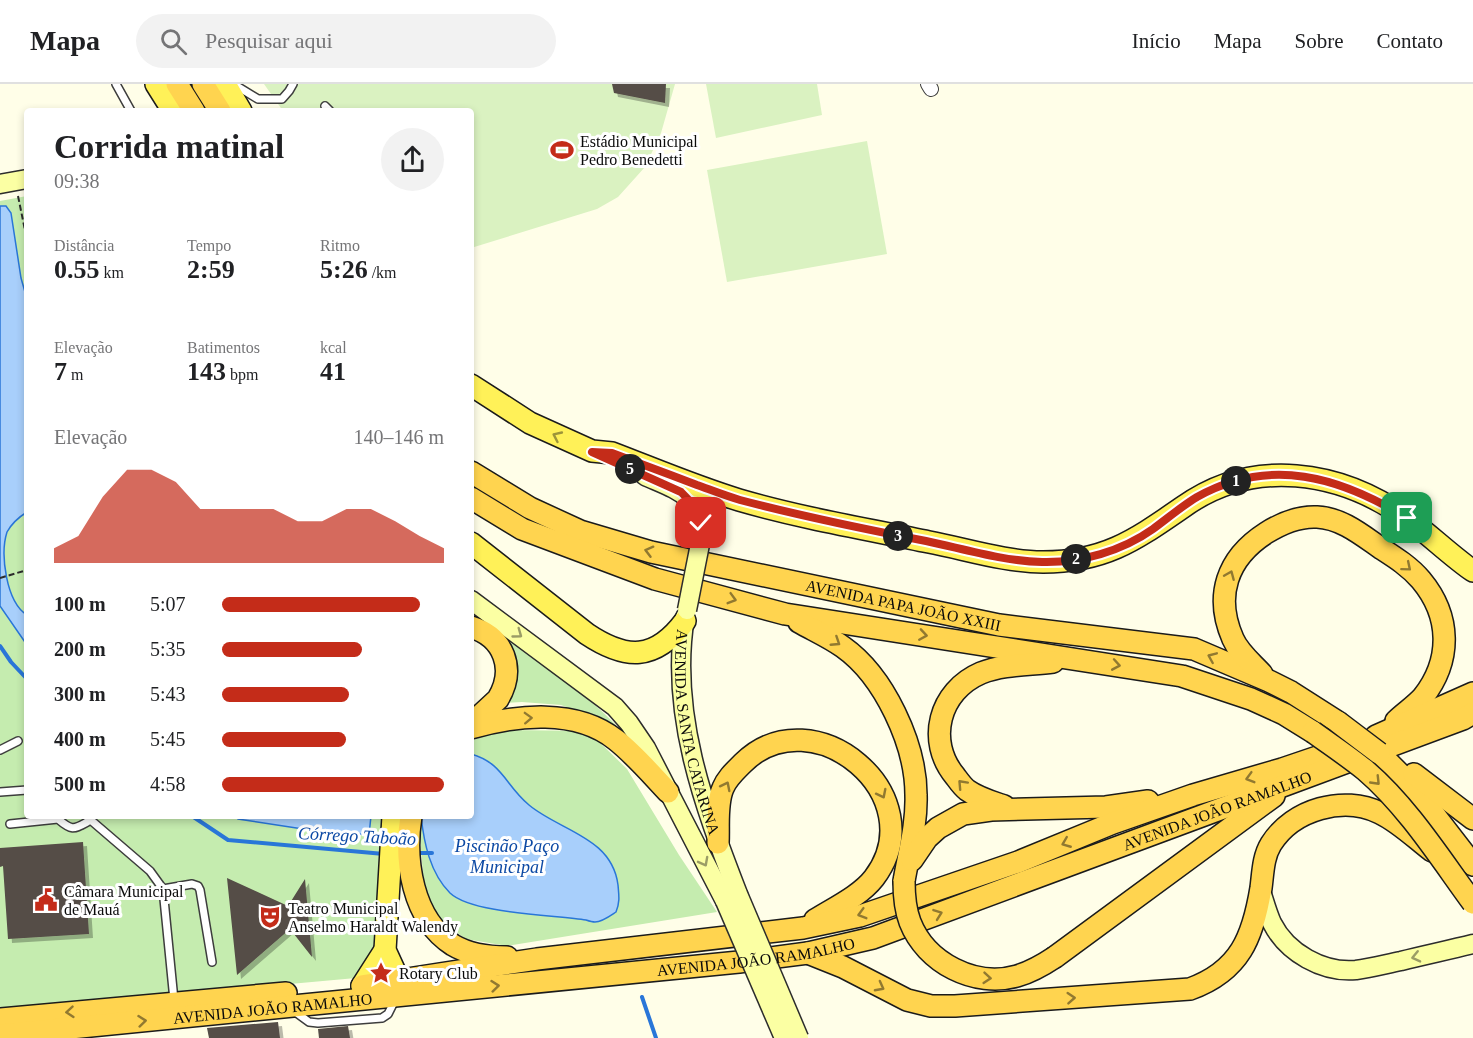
<!DOCTYPE html>
<html lang="pt">
<meta charset="utf-8">
<style>
body{margin:0;font-family:Georgia,serif;background:#f2f2f2;color:#202124;height:100vh;display:flex;flex-direction:column;font-size:22px;white-space:nowrap}
*{box-sizing:border-box;margin:0}
p{font-size:20px;color:#757577}
.icon{flex:none;width:33px;height:33px;fill:none;stroke:currentColor;stroke-width:2;stroke-linecap:round;stroke-linejoin:round}
.map{position:relative;flex:1;overflow:hidden}
.panel{position:absolute;left:24px;top:24px;width:450px;height:711px;display:flex;flex-direction:column;background:#fff;border-radius:6px;box-shadow:0 3px 9px #0003}
.panel>*{flex:none}
.pin{position:absolute;display:grid;place-items:center;width:51px;height:51px;color:#fff;margin:-26px;border-radius:12px;box-shadow:0 3px 9px #0006}
.km{position:absolute;width:30px;height:30px;margin:-15px;border-radius:50%;background:#222;color:#fff;font-size:16px;line-height:30px;text-align:center}
.round{display:grid;place-items:center;flex:none;width:63px;height:63px;border-radius:32px;background:#f2f2f2}
.headline{display:flex;align-items:center;justify-content:space-between;height:102px;padding:0 30px}
h1{font-size:33px;font-weight:700;line-height:45px}
.figures{display:grid;grid-template-columns:repeat(3,1fr);gap:9px;height:102px;padding:6px 30px}
.figures div{display:grid;align-content:center}
.figures b{font-size:26px;font-weight:700}
.figures small{font-size:16px;font-weight:400}
.figures p{font-size:16px}
.chart{height:168px;padding:12px 30px}
.chart p{display:flex;justify-content:space-between}
.chart svg{width:100%;height:108px;margin-top:6px;fill:#c42c19;opacity:.7}
ul{padding:0 30px;list-style:none;font-size:20px}
li{display:grid;grid-template-columns:96px 72px 1fr;align-items:center;height:45px}
li i{height:15px;border-radius:8px;background:#c42c19}
header{display:flex;align-items:center;gap:36px;box-sizing:border-box;height:84px;padding:0 30px;background:#fff;border-bottom:2px solid #e0e0e0}
header strong{font-size:28px}
nav{display:flex;gap:33px;margin-inline-start:auto;font-size:21px}
.search{width:420px;height:54px;background:#f2f2f2;display:flex;align-items:center;gap:15px;box-sizing:border-box;padding:0 21px;border-radius:33px;color:#757577;font-size:22px}
.map>svg:first-child{display:block}
</style>
<header>
<strong>Mapa</strong>
<div class="search"><svg class="icon" aria-label="search" viewBox="0 0 24 24"><circle cx="10" cy="10" r="6"/><path d="M15 15l6 6"/></svg>Pesquisar aqui</div>
<nav><a>Início</a><a>Mapa</a><a>Sobre</a><a>Contato</a></nav>
</header>
<div class="map">
<svg width="1473" height="954" viewBox="0 0 1473 954">
<defs>
<filter id="shadow"><feDropShadow dx="4" dy="4" stdDeviation="0" flood-color="#0004"/></filter>
</defs>
<rect width="100%" height="100%" fill="#fffee8"/>
<g fill="#c5ecaf">
<polygon points="27,112 27,732 382,732 373,878 356,894 0,926 0,117"/>
<path d="M 471,528 C 487,538 501,551 516,562 C 551,586 586,610 616,641 L 561,621 L 522,618 L 502,619 L 512,594 L 471,533 Z"/>
<polygon points="500,646 588,647 627,685 679,771 717,828 507,862 466,855 443,839 425,814 418,732 471,732 471,657"/>
</g>
<g fill="#daf2c1">
<polygon points="264,0 675,0 661,49 645,83 618,113 597,125 471,164 471,27 283,27"/>
<polygon points="706,0 817,0 822,31 716,54"/>
<polygon points="867,57 887,170 727,198 707,86"/>
</g>
<g fill="#a8cffb" stroke="#2976d8" stroke-width="1.5">
<path d="M 0,122 L 6,122 L 11,129 L 21,194 L 27,215 L 27,428 C 19,433 12,439 7,448 C 0,470 6,518 27,531 L 27,561 L 0,522 Z"/>
<path d="M 471,670 C 503,679 505,701 529,721 C 560,747 612,753 618,801 C 619,812 620,818 616,828 C 610,832 602,838 595,838 C 592,838 589,837 586,836 C 556,831 472,830 450,809 C 430,789 424,759 421,732 L 471,732 Z"/>
<polygon points="235,732 371,732 369,751 303,745 238,735"/>
</g>
<g fill="none" stroke-linecap="round" stroke-linejoin="round">
<g stroke="#2976d8" stroke-width="4">
<polyline points="0,562 11,578 27,595"/>
<polyline points="192,732 228,756 384,770"/>
<polyline points="416,769 432,769"/>
<polyline points="642,913 656,954"/>
</g>
</g>
<g fill="#544d46" filter="url(#shadow)">
<polygon points="612,0 666,0 665,19 614,9"/>
<polygon points="83,758 89,850 8,855 3,782 0,783 0,764"/>
<polygon points="227,794 288,822 305,795 312,873 290,845 237,891"/>
<polygon points="278,938 280,954 209,954 207,944"/>
<polygon points="348,942 350,954 319,954 318,945"/>
</g>
<g fill="none" stroke-linecap="round" stroke-linejoin="round">
<g stroke="#3d3d3d" stroke-width="10">
<g id="service">
<polyline points="116,0 131,27"/>
<polyline points="235,1 258,15 282,15 289,7 293,0"/>
<polyline points="325,22 330,27"/>
<polyline points="0,666 18,657"/>
<polyline points="0,708 27,706"/>
<polyline points="86,732 150,787 163,805 174,916"/>
<path d="M 10,740 L 58,735 C 73,748 74,745 91,736"/>
<polyline points="163,805 192,800 198,802 200,806 212,878"/>
<polyline points="294,927 309,938 318,939 382,934 388,930 395,916"/>
</g>
</g>
<g stroke="#3d3d3d" stroke-width="16">
<polyline id="minor" points="928,0 931,5"/>
</g>
<g stroke="#2c2c2c" stroke-width="21">
<g id="secondary">
<polyline points="0,100 27,95"/>
<path d="M 645,392 C 679,407 697,410 702,450"/>
<polyline points="471,516 615,623 629,639 646,664 725,817"/>
<path id="s1" d="M 685,533 C 669,629 704,722 738,810"/>
<path d="M 1260,804 C 1264,816 1267,828 1272,839 C 1287,869 1323,889 1356,886 C 1371,884 1386,880 1401,877 C 1425,871 1449,866 1473,860"/>
</g>
</g>
<g stroke="#1b1b1b" stroke-width="24">
<g id="primary">
<polyline points="156,0 173,27"/>
<polyline points="225,0 241,27"/>
<path d="M 471,301 L 530,339 L 592,367 L 612,369 C 654,385 696,403 739,416 C 801,434 866,445 929,458 C 966,465 1006,478 1043,478 C 1105,478 1135,456 1183,423 C 1253,373 1340,386 1408,435 C 1430,451 1450,471 1473,487"/>
<path d="M 471,459 L 587,550 C 626,576 655,577 685,537"/>
<polyline points="393,732 385,866 396,890 412,908"/>
<polyline points="362,902 385,866"/>
</g>
</g>
<g stroke="#1b1b1b" stroke-width="24">
<g id="trunk">
<polyline points="177,0 194,27"/>
<polyline points="203,0 220,27"/>
<path id="s2" d="M 471,388 L 530,424 L 580,447 L 651,468 L 999,541 L 1194,565 L 1269,597 L 1291,608 L 1338,638"/>
<polyline points="471,414 522,445 655,495 785,530 1182,592 1251,615 1284,630 1313,648"/>
<path d="M 799,538 C 813,546 829,553 843,563 C 884,592 916,660 916,711 C 917,740 909,768 904,797"/>
<path d="M 471,543 C 504,553 516,585 498,615 L 471,640"/>
<path d="M 1262,590 C 1252,579 1239,569 1233,555 C 1214,512 1227,474 1266,449 C 1282,439 1298,432 1317,433 C 1342,434 1363,452 1382,465 C 1396,474 1410,483 1421,496 C 1451,532 1452,576 1423,613 C 1415,622 1404,629 1396,637"/>
<path d="M 471,644 C 516,631 576,624 616,656 C 635,671 651,690 668,708"/>
<polyline points="1376,652 1473,609"/>
<polyline points="1379,669 1412,702 1473,781"/>
<polyline points="1414,690 1473,735"/>
<path d="M 1004,722 C 992,718 978,714 967,706 C 962,702 958,696 955,692 C 926,657 939,607 981,589 C 1003,580 1030,581 1053,578"/>
<path d="M 411,732 C 404,776 412,835 453,861 C 468,870 489,873 507,873"/>
<path d="M 718,759 C 719,742 716,720 723,704 C 727,694 735,687 743,679 C 813,610 936,712 874,794 C 860,812 834,824 815,836"/>
<polyline points="912,776 927,754 938,744 963,730 991,726 1106,723 1148,717"/>
<path d="M 808,869 L 843,883 L 907,916 L 931,922 L 955,922 L 1190,905 C 1240,887 1253,853 1261,804 C 1263,789 1263,773 1271,760 C 1293,725 1344,711 1380,729 C 1399,738 1415,754 1432,767"/>
<polyline points="1055,873 1274,712"/>
<polyline points="362,902 537,875 803,844 860,832 1018,778 1113,739 1193,711 1282,685 1338,666"/>
<polyline points="0,935 286,909"/>
<path id="s3" d="M 0,951 L 739,878 L 808,869 L 873,854 L 1463,635 L 1473,629"/>
</g>
</g>
<g stroke="#2c2c2c" stroke-width="2" stroke-dasharray="6 3" stroke-linecap="butt">
<polyline points="18,112 27,156"/>
<polyline points="0,494 27,486"/>
</g>
<use href="#service" stroke="#fff" stroke-width="7"/>
<use href="#minor" stroke="#fff" stroke-width="14"/>
<use href="#secondary" stroke="#fbffa3" stroke-width="18"/>
<use href="#primary" stroke="#fff158" stroke-width="21"/>
<use href="#trunk" stroke="#ffd44f" stroke-width="21"/>
<g stroke="#2c2c2c" stroke-width="21" stroke-linecap="butt">
<g id="secondary-bridge">
<polyline points="687,526 702,450"/>
<polyline points="738,810 799,954"/>
<polyline points="725,817 784,954"/>
</g>
</g>
<g stroke="#1b1b1b" stroke-width="24" stroke-linecap="butt">
<g id="trunk-bridge">
<polyline points="1338,638 1379,669"/>
<path d="M 1313,648 C 1331,661 1349,673 1365,686 C 1408,723 1440,774 1473,819"/>
<path d="M 904,797 C 904,811 905,825 910,838 C 926,879 975,904 1017,892 C 1031,888 1043,881 1055,873"/>
</g>
</g>
<use href="#secondary-bridge" stroke="#fbffa3" stroke-width="18"/>
<use href="#trunk-bridge" stroke="#ffd44f" stroke-width="21"/>
</g>
<defs><path id="oneway-chevron" d="M-2-3.5L2.5 0L-2 3.5" fill="none" stroke-width="1.6" stroke-linecap="round" stroke-linejoin="round" transform="scale(1.5)"/></defs>
<use stroke="#9d9539" href="#oneway-chevron" transform="translate(557 352) rotate(-155)"/>
<g stroke="#917930">
<use href="#oneway-chevron" transform="translate(649 467) rotate(-165)"/>
<use href="#oneway-chevron" transform="translate(1407 483) rotate(40)"/>
<use href="#oneway-chevron" transform="translate(1230 491) rotate(-67)"/>
<use href="#oneway-chevron" transform="translate(732 515) rotate(16)"/>
<use href="#oneway-chevron" transform="translate(923 551) rotate(9)"/>
<use href="#oneway-chevron" transform="translate(836 558) rotate(33)"/>
<use href="#oneway-chevron" transform="translate(1212 573) rotate(-157)"/>
<use href="#oneway-chevron" transform="translate(1116 581) rotate(10)"/>
<use href="#oneway-chevron" transform="translate(528 634) rotate(-2)"/>
<use href="#oneway-chevron" transform="translate(1250 694) rotate(164)"/>
<use href="#oneway-chevron" transform="translate(1376 697) rotate(46)"/>
<use href="#oneway-chevron" transform="translate(962 700) rotate(-133)"/>
<use href="#oneway-chevron" transform="translate(726 702) rotate(-63)"/>
<use href="#oneway-chevron" transform="translate(882 710) rotate(63)"/>
<use href="#oneway-chevron" transform="translate(1066 759) rotate(158)"/>
<use href="#oneway-chevron" transform="translate(862 830) rotate(164)"/>
<use href="#oneway-chevron" transform="translate(938 830) rotate(-20)"/>
<use href="#oneway-chevron" transform="translate(987 894) rotate(5)"/>
<use href="#oneway-chevron" transform="translate(495 902) rotate(-6)"/>
<use href="#oneway-chevron" transform="translate(880 903) rotate(28)"/>
<use href="#oneway-chevron" transform="translate(1071 914) rotate(-4)"/>
<use href="#oneway-chevron" transform="translate(70 928) rotate(175)"/>
<use href="#oneway-chevron" transform="translate(142 937) rotate(-6)"/>
</g>
<g stroke="#9b9d66">
<use href="#oneway-chevron" transform="translate(518 550) rotate(36)"/>
<use href="#oneway-chevron" transform="translate(704 778) rotate(62)"/>
<use href="#oneway-chevron" transform="translate(1416 873) rotate(167)"/>
</g>
<g fill="none" stroke-linecap="round" stroke-linejoin="round">
<g stroke="#fff" stroke-width="12">
<path id="route" d="M 701,439 C 698,425 691,418 681,408 L 592,368 L 612,369 C 641,380 669,390 697,401 C 711,406 726,412 740,416 C 801,432 864,445 926,457 C 964,465 1003,477 1042,478 C 1081,479 1122,467 1153,445 C 1168,434 1182,422 1197,413 C 1270,372 1340,393 1407,434"/>
</g>
<use href="#route" stroke="#c42c19" stroke-width="8"/>
</g>
<defs>
<g id="stadium-bare" transform="scale(1.8)"><path d="M0-5a6.5 5 0 1 0 0 10a6.5 5 0 1 0 0-10ZM-3.5-1.8h7v3.6h-7Z" fill="#c42c19" stroke="#fff" stroke-width="2.5" paint-order="stroke"/></g>
<g id="civic-bare" transform="scale(1.8)"><path d="M-.6-6.5H3V-4.5H.6V-3L4-1V1h2V6H-6V1h2V-1L-.6-3ZM-1.2 2.5V6h2.4V2.5Z" fill="#c42c19" stroke="#fff" stroke-width="2.5" paint-order="stroke"/></g>
<g id="theatre-bare" transform="scale(1.8)"><path d="M-5-5.5Q0-4 5-5.5V0Q5 5 0 6Q-5 5-5 0ZM-3.3-2.5H-1v1.5H-3.3ZM1-2.5H3.3v1.5H1ZM-2.8 1Q0 5.5 2.8 1Z" fill="#c42c19" stroke="#fff" stroke-width="2.5" paint-order="stroke"/></g>
<g id="sight-bare" transform="scale(1.8)"><path d="M0-6L1.8-2.2L6-1.7L2.9 1.2L3.7 5.4L0 3.3L-3.7 5.4L-2.9 1.2L-6-1.7L-1.8-2.2Z" fill="#c42c19" stroke="#fff" stroke-width="2.5" paint-order="stroke"/></g>
</defs>
<g fill-rule="evenodd">
<use href="#stadium-bare" x="562" y="66"/>
<use href="#civic-bare" x="46" y="816"/>
<use href="#theatre-bare" x="270" y="833"/>
<use href="#sight-bare" x="381" y="889"/>
</g>
<g text-anchor="middle" dominant-baseline="central" stroke-width="6" stroke-linejoin="round" paint-order="stroke">
<g font-size="16" fill="#0a0a0a" stroke="#fff" text-anchor="start">
<text x="580" y="57">Estádio Municipal<tspan x="580" dy="18">Pedro Benedetti</tspan></text>
<text x="64" y="807">Câmara Municipal<tspan x="64" dy="18">de Mauá</tspan></text>
<text x="288" y="824">Teatro Municipal<tspan x="288" dy="18">Anselmo Haraldt Walendy</tspan></text>
<text x="399" y="889">Rotary Club</text>
</g>
<g font-size="16" fill="#0a0a0a" stroke="#fff">
<text stroke="none"><textPath href="#s2" startOffset="456">AVENIDA PAPA JOÃO XXIII</textPath></text>
<text stroke="none"><textPath href="#s1" startOffset="117">AVENIDA SANTA CATARINA</textPath></text>
<text stroke="none"><textPath href="#s3" startOffset="1246">AVENIDA JOÃO RAMALHO</textPath></text>
<text stroke="none"><textPath href="#s3" startOffset="760">AVENIDA JOÃO RAMALHO</textPath></text>
<text stroke="none"><textPath href="#s3" startOffset="274">AVENIDA JOÃO RAMALHO</textPath></text>
</g>
<g font-size="18" font-style="italic" fill="#0c49a4" stroke="#fff">
<text transform="translate(357 752) rotate(3)">Córrego Taboão</text>
<text x="507" y="762">Piscinão Paço<tspan x="507" dy="21">Municipal</tspan></text>
</g>
</g>
</svg>
<div class="pin" style="left:1407px;top:434px;background:#1e9e55"><svg class="icon" aria-label="arrive" viewBox="0 0 24 24"><path d="M6 21V4h12l-3 4 3 4H6"/></svg></div>
<div class="pin" style="left:701px;top:439px;background:#d93025"><svg class="icon" aria-label="check" viewBox="0 0 24 24"><path d="M5 12l5 5 9-10"/></svg></div>
<b class="km" style="left:1236px;top:397px">1</b>
<b class="km" style="left:1076px;top:475px">2</b>
<b class="km" style="left:898px;top:452px">3</b>
<b class="km" style="left:630px;top:385px">5</b>
<section class="panel">
<div class="headline"><div><h1>Corrida matinal</h1><p>09:38</p></div><a class="round"><svg class="icon" aria-label="share" viewBox="0 0 24 24"><path d="M12 15V3M7 8l5-5 5 5M5 13v7h14v-7"/></svg></a></div>
<div class="figures">
<div><p>Distância</p><b>0.55<small> km</small></b></div>
<div><p>Tempo</p><b>2:59</b></div>
<div><p>Ritmo</p><b>5:26<small> /km</small></b></div>
</div>
<div class="figures">
<div><p>Elevação</p><b>7<small> m</small></b></div>
<div><p>Batimentos</p><b>143<small> bpm</small></b></div>
<div><p>kcal</p><b>41</b></div>
</div>
<div class="chart"><p><span>Elevação</span>140–146 m</p>
<svg viewBox="0 0 160 44" preserveAspectRatio="none"><path d="M0 44V38L10 33L20 17L30 6L40 6L50 11L60 22L70 22L80 22L90 22L100 27L110 27L120 22L130 22L140 27L150 33L160 38V44z"/></svg>
</div>
<ul>
<li><b>100 m</b>5:07<i style="width:89%"></i></li>
<li><b>200 m</b>5:35<i style="width:63%"></i></li>
<li><b>300 m</b>5:43<i style="width:57%"></i></li>
<li><b>400 m</b>5:45<i style="width:56%"></i></li>
<li><b>500 m</b>4:58<i style="width:100%"></i></li>
</ul>
</section>
</div>
